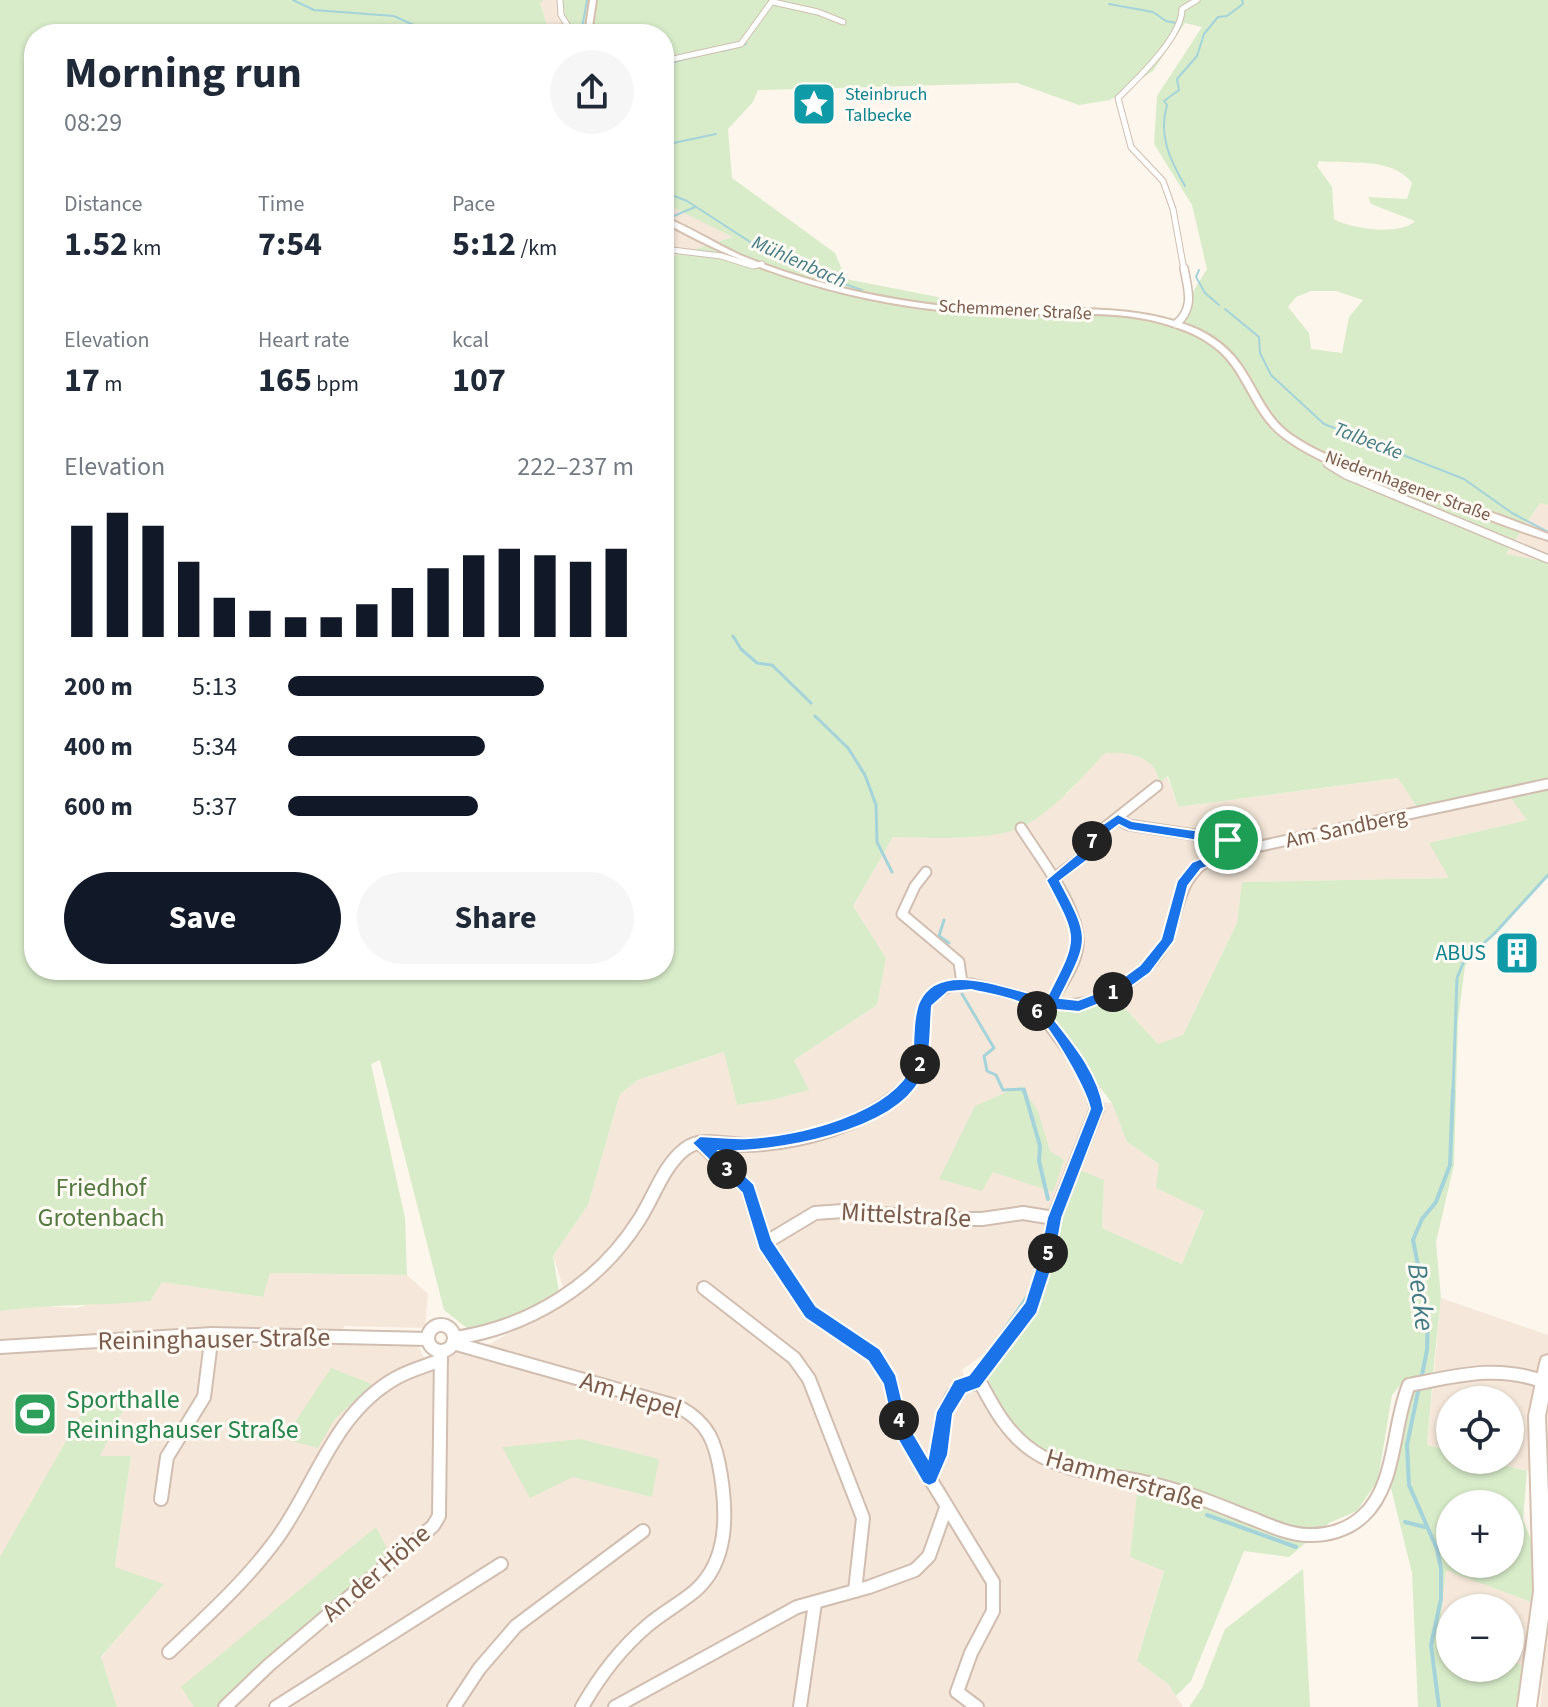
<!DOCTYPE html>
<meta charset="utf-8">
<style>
body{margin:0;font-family:"Source Sans 3",sans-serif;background:#f6f6f7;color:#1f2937;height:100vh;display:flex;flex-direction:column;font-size:30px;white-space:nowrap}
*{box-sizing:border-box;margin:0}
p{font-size:26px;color:#747a83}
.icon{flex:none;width:44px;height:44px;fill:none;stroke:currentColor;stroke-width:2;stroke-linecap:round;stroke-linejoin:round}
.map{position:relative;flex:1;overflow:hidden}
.panel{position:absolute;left:24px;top:24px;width:650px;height:956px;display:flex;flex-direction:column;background:#fff;border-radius:32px;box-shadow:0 2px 6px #0004}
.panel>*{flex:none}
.buttons{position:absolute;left:1436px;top:1386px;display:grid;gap:16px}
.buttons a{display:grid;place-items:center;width:88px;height:88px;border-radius:50%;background:#fff;box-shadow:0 2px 6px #0004;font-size:40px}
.pin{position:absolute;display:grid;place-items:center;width:68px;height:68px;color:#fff;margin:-34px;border:4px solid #fff;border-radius:50%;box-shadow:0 2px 8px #0007}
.km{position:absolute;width:40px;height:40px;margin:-20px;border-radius:50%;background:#222;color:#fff;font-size:22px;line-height:40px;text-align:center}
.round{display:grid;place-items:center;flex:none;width:84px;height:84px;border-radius:42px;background:#f6f6f7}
.summary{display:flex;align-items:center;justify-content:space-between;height:136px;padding:0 40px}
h1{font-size:44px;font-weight:700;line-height:60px}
.stats{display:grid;grid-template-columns:repeat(3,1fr);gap:12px;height:136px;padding:8px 40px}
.stats div{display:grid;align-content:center}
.stats b{font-size:34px;font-weight:700}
.stats small{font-size:22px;font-weight:400}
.stats p{font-size:22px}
.chart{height:224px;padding:16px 40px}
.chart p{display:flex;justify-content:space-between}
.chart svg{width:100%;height:144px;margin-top:8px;stroke:#111827;stroke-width:6}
.primary-button{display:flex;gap:16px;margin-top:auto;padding:16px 40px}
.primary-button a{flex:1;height:92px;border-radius:48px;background:#111827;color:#fff;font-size:32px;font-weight:700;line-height:92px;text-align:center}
.primary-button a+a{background:#f6f6f7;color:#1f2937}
ul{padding:0 40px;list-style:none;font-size:26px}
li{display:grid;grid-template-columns:128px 96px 1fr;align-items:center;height:60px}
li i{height:20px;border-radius:10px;background:#111827}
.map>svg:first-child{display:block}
</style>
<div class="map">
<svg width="1548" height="1707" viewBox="0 0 1548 1707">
<rect width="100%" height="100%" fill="#fdf6ec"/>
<g fill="#f5e8da">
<polygon points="544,0 558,0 570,34 550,34 540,3"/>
<polygon points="664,203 673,205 733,237 664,259"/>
<polygon points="1540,503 1548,505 1548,562 1506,555"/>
<polygon points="1114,752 1130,753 1151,763 1159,774 1167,776 1178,807 1399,778 1423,817 1511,798 1528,820 1429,843 1450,878 1242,882 1237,923 1183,1035 1159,1045 1107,988 1077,1001 1038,996 1024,1006 1077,1065 1092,1102 1112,1103 1127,1142 1159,1164 1204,1210 1182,1264 1102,1228 1104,1180 1031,1307 1009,1335 962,1370 968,1389 975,1389 982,1393 999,1431 1047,1467 1138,1490 1130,1557 1164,1570 1137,1661 1168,1684 1183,1707 117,1707 101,1658 163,1584 115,1568 131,1456 100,1457 91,1397 0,1558 0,1311 37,1306 77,1308 162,1282 262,1297 270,1273 407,1275 428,1294 425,1328 345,1326 333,1342 418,1345 425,1360 492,1343 567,1299 553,1256 588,1205 620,1094 638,1080 725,1052 737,1105 772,1100 808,1090 794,1060 877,1005 886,958 853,906 893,837 963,838 1067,794 1104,753"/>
<polygon points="1441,1298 1548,1335 1548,1707 1540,1707 1543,1677 1510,1660 1510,1608 1450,1608 1450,1629 1440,1624 1446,1569 1533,1603 1545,1475 1485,1460 1510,1460 1510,1400 1450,1400 1450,1451 1427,1445"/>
</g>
<g fill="#d8ecc9" fill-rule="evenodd">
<path d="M 0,0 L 544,0 L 540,3 L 550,34 L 34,34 L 34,970 L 664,970 L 664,259 L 733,237 L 664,203 L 664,34 L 591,32 L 597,0 L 1548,0 L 1548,505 L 1540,503 L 1506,554 L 1548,562 L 1548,779 L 1419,810 L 1398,778 L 1178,807 L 1168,776 L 1159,783 C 1158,756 1127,752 1105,753 C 1080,779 1055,810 1022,827 C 992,841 927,838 893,837 L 853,906 L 886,958 L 877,1005 L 794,1060 L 809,1090 L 772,1100 L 737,1105 L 724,1052 L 638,1080 L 620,1094 L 588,1205 L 553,1256 L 559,1293 L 502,1324 L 468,1329 L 444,1310 L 380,1060 L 371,1064 L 405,1218 L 407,1275 L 270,1273 L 263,1297 L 162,1282 L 150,1301 C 100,1306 49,1304 0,1311 ZM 1185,23 L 1202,27 L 1157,96 L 1154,144 L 1192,205 L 1207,269 L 1176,319 L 999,309 L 846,279 L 835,253 L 732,178 L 728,129 L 753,102 L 758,90 L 1017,83 L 1079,105 L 1110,100 L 1153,71 ZM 1319,161 C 1350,164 1393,157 1412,183 L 1407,199 L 1368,197 L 1371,204 L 1415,221 C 1400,236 1351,229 1334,219 L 1332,187 L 1317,166 ZM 1311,291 L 1336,291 L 1363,300 L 1349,317 L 1342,353 L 1311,349 L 1309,333 L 1288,307 L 1296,297 Z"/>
<polygon points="562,0 591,0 585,34 575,34 562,14 565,13"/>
<path d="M 1548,789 L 1548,876 L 1465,966 L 1458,1021 L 1454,1165 L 1436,1242 L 1441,1298 L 1433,1373 L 1406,1378 L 1392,1395 L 1378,1480 L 1357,1511 L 1329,1523 L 1289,1557 L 1244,1551 L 1191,1681 L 1176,1696 L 1168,1684 L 1137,1661 L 1164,1571 L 1130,1557 L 1139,1476 C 1069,1459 1007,1456 987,1374 L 1031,1307 L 1072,1167 L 1104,1180 L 1102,1228 L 1182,1264 L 1204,1211 L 1156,1188 L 1159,1164 L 1127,1142 L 1112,1103 L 1057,1030 L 1046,1010 L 1076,1011 L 1114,996 L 1158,1044 L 1183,1035 L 1237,923 L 1242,882 L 1449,878 L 1429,843 L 1527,820 L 1511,798 Z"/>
<polygon points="1021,1086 1038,1111 1050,1151 1064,1160 1053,1192 993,1172 982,1191 939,1179 975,1106"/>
<polygon points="331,1368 372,1384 334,1420 318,1448 284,1439"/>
<path d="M 1432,1388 L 1427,1445 L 1450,1451 L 1450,1460 L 1485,1460 L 1527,1471 L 1523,1520 L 1533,1544 L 1533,1603 L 1446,1570 L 1440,1623 L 1450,1629 L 1450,1668 L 1510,1668 L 1510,1660 L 1525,1667 L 1518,1707 L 1418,1707 L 1412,1573 L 1391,1488 L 1412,1390 ZM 1450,1504 L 1510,1504 L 1510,1564 L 1450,1564 Z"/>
<polygon points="91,1397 125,1406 100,1456 131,1456 115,1567 164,1584 101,1657 117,1707 0,1707 0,1557"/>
<polygon points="580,1439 659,1459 652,1497 573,1477 530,1498 502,1447"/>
<polygon points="376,1527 389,1553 216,1707 194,1707 181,1687"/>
<polygon points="1303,1569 1310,1707 1189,1707 1202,1688 1225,1629"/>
</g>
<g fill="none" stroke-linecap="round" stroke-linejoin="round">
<g stroke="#a5d3da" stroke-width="2">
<polyline points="293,0 314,10 394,16 433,34"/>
<polyline points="1109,4 1153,12 1166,21 1176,23"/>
<polyline points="581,34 587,0"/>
<polyline points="723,51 746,44"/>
<polyline points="664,65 692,57"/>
<polyline points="664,145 716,134"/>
<path d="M 1185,186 C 1170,160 1158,135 1167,105 L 1164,101 L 1179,90 L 1177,79 L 1197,56 L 1204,34 L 1218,17 L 1227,16 L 1243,4 L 1242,0"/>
<polyline points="664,192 687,201 764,251 777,253 809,272 862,290"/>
<polyline points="669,218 695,207"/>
<polyline points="1199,270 1196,277 1205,293 1219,305"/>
<polyline points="1225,309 1259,337 1260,353 1271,375 1324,424 1464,479 1512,513 1548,532"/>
</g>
<g stroke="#a5d3da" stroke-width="3">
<polyline points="733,636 741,649 757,663 772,665 811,703"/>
<polyline points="815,716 848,748 865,775 876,805 877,842 892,872"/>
<polyline points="944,920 939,936 949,943"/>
<polyline points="962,994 994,1048 984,1056 987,1071 996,1075 1003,1090 1024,1089 1024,1092"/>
<polyline points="1453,1092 1457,978 1464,961 1495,933 1548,875"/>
</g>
<g stroke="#a5d3da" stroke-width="4">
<polyline points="1024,1090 1040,1146 1039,1161 1048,1199"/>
<polyline points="999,1338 1030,1293 1045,1235"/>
<polyline points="1421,1380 1427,1350 1428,1316 1413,1240 1422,1219 1436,1202 1450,1165 1453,1090"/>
<polyline points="1419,1387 1407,1445 1409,1485 1437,1549 1441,1569 1441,1599 1431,1645 1439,1707"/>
<polyline points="1207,1515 1296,1547"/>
<polyline points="1405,1522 1425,1527"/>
</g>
<g stroke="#d1beb0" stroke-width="7">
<g id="street-far3">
<polyline points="560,0 561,15 573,34"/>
<polyline points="773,2 818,12 843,22"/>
<polyline points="664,61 741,44 773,0"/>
<polyline points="664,249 721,256 753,266 762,264"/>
<path d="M 1184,270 L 1173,209 L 1163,181 L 1131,147 L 1118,98 C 1137,79 1182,37 1182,9 L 1197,0"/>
</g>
</g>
<g stroke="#d1beb0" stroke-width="10">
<g id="street-far2">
<path d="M 1176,324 C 1195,308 1188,290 1184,268"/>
<polyline points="1329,458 1328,464 1346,475 1548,559"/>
</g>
</g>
<g stroke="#d1beb0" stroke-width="13">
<g id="street-far1">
<polyline points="1118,819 1129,825 1228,840 1239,850"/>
<path d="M 1021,828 C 1040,858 1081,909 1078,946 C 1076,966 1060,986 1051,1003"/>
<polyline points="926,872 915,886 902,914 959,962 962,983"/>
<polyline points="1052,880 1089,852 1094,836 1157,786"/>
<polyline points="1031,1001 1079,1065 1093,1092"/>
<path d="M 901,1092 L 918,1068 L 925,1004 C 940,990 949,983 970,984 C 1038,996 1070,1026 1133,979 C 1152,965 1165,949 1172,926 C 1181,895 1184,874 1214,856 L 1548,784"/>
</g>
</g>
<g stroke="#d1beb0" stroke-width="16">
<g id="street">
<path d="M 700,1143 L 748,1189 L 765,1243 L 810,1312 L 874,1355 L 890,1381 L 900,1427 L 929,1477 C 933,1469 937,1461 939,1453 C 945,1426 942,1378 981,1384 C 995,1410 1008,1434 1033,1451 C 1065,1473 1107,1474 1144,1482 C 1178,1489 1211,1502 1243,1515 C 1263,1522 1284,1534 1307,1535 C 1327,1536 1348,1530 1363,1516 C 1397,1485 1392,1425 1409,1385 C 1456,1376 1498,1364 1544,1382"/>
<polyline points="765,1243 815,1213 843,1211 947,1219 982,1219 1023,1213 1054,1218"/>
<polyline points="704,1288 794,1358 809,1379 863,1518 855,1591"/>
<circle cx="441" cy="1338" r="13"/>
<path d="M 455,1338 C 529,1327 598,1285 639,1220 C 654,1197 663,1166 685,1149 C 702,1136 726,1145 745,1145 C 799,1144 862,1126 903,1090"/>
<path d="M 453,1343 L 679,1407 C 709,1423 716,1443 721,1476 C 727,1515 728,1561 696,1590 C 681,1603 662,1613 647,1626 C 620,1649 599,1677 582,1707"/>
<polyline points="0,1347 212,1334 428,1339"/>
<polyline points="974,1382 1031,1307 1047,1258 1054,1218 1097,1109 1092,1090"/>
<polyline points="929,1477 993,1582 993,1611 971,1653 957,1692 977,1707"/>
<polyline points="161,1499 167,1457 204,1397 212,1334"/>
<path d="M 169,1652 C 207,1616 247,1580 278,1537 C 317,1482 334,1413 396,1378 C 410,1370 426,1366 441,1360"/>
<polyline points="225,1707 269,1665 433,1526 439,1516 441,1352"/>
<polyline points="276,1707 501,1564"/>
<polyline points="454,1707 479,1669 516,1626 643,1531"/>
<polyline points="615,1707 797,1607 869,1587 915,1570 929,1556 946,1508"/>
<polyline points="800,1707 815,1603"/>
</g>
</g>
<g stroke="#d6c0b0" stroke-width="4">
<g id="secondary">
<polygon points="590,0 596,0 591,34 585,34"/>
<path d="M 664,217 C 690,227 714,243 740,255 C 807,283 880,299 952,307 C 1028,315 1107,299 1181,323 C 1204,330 1226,344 1240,364 C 1258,389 1266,418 1293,436 C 1328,460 1371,471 1411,485 C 1457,500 1503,516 1548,534 L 1548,540 C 1508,528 1469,511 1429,497 C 1380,481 1325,469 1284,438 C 1258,419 1250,390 1232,365 C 1219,347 1199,335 1178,328 C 1119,306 1054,317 992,314 C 877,309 764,279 664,222 Z"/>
<polygon points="1548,1355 1548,1401 1545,1416 1548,1496 1548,1618 1536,1707 1518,1707 1534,1591 1529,1416 1540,1363 1542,1357"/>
</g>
</g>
<use href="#street-far3" stroke="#fff" stroke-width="5"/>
<use href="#street-far2" stroke="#fff" stroke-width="7"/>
<use href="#street-far1" stroke="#fff" stroke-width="9"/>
<use href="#street" stroke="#fff" stroke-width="12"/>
<use href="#secondary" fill="#fff" fill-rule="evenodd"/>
</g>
<path fill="#1a73e8" stroke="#fff" stroke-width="2" fill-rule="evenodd" d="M 1118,814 L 1132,821 L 1228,835 L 1245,850 L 1243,854 L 1201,869 L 1188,886 L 1174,941 L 1150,973 L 1117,997 L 1079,1012 L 1046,1009 C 1069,1039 1098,1070 1104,1109 L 1062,1218 L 1055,1258 L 1037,1313 L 980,1388 L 966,1393 L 953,1414 L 948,1455 L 936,1483 L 929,1486 L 923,1483 L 894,1433 L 883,1384 L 868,1361 L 805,1318 L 759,1249 L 742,1193 L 692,1143 L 700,1136 C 716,1137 733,1139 749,1138 C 797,1136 891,1113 912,1065 C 914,1047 912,1019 919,1002 C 940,956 1012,992 1047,997 C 1078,936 1078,941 1046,880 L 1083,849 L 1090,833 ZM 1119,825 L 1129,830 L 1225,845 L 1228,848 L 1192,862 L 1177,881 L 1161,939 L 1140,965 L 1107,989 L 1078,1000 L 1060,998 C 1089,940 1092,940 1060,881 L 1093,856 L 1100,839 ZM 971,990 C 988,994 1010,997 1025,1005 C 1044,1015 1086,1087 1090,1109 L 1047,1218 L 1039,1258 L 1025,1302 L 969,1375 L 954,1380 L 936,1412 L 928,1458 L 908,1424 L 896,1375 L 880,1349 L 816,1306 L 772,1240 L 754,1184 L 719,1151 C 774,1153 893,1133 921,1079 C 932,1058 930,1030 932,1006 L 948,992 Z"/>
<defs>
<g id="sight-square" transform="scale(2.3)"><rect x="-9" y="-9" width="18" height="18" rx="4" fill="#0f9aa8" stroke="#fffaf3"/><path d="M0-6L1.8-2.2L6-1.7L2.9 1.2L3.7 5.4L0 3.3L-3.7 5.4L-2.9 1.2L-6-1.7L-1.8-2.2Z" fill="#fff"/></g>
<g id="building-square" transform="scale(2.3)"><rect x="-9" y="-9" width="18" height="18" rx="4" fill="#0f9aa8" stroke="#fffaf3"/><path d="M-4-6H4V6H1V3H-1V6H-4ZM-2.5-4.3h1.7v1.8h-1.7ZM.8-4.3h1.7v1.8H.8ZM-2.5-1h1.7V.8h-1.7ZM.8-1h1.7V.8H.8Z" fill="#fff"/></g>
<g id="stadium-square" transform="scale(2.3)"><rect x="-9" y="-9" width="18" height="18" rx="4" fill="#2e9e5b" stroke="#fffaf3"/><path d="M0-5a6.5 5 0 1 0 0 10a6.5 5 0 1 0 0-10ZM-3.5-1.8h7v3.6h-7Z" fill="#fff"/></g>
</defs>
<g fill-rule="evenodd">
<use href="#sight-square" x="814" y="104"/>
<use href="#building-square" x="1517" y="953"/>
<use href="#stadium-square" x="35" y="1414"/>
</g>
<g text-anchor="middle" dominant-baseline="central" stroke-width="6" stroke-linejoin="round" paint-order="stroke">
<g font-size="18" fill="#0d838f" stroke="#fffaf3" text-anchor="start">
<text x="845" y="94">Steinbruch<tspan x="845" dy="21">Talbecke</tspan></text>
</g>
<g font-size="18" fill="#7a5c4d" stroke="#fffaf3">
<text transform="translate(1015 310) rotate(3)">Schemmener Straße</text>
<text transform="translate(1408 486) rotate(20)">Niedernhagener Straße</text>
</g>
<g font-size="20" font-style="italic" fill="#437c86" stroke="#fffaf3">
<text transform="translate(799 262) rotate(24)">Mühlenbach</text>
<text transform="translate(1368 441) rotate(21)">Talbecke</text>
</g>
<g font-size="22" fill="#7a5c4d" stroke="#fffaf3">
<text transform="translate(1346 828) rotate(-12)">Am Sandberg</text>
</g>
<g font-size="22" fill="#0d838f" stroke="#fffaf3" text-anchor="end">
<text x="1486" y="953">ABUS</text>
</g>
<g font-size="26" fill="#537a41" stroke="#fffaf3">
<text x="101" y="1187">Friedhof<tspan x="101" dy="30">Grotenbach</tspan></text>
</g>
<g font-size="26" fill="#7a5c4d" stroke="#fffaf3">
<text transform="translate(906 1215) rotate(3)">Mittelstraße</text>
<text transform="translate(214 1339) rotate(-1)">Reininghauser Straße</text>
<text transform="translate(631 1395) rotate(17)">Am Hepel</text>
<text transform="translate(1125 1479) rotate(16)">Hammerstraße</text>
<text transform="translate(376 1573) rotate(-41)">An der Höhe</text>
</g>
<g font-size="26" fill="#27864d" stroke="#fffaf3" text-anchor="start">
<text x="66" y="1399">Sporthalle<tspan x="66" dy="30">Reininghauser Straße</tspan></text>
</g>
<g font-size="28" font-style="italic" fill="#437c86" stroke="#fffaf3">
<text transform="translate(1421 1297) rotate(83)">Becke</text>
</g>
</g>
</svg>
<div class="buttons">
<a><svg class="icon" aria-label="locate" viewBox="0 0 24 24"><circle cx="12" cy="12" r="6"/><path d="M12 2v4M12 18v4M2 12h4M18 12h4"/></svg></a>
<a>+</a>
<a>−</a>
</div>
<div class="pin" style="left:1228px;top:840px;background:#1e9e55"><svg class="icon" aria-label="arrive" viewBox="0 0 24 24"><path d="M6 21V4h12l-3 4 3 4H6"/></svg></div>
<b class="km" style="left:1113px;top:992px">1</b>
<b class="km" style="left:920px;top:1064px">2</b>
<b class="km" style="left:727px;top:1169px">3</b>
<b class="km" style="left:899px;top:1420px">4</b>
<b class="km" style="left:1048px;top:1253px">5</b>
<b class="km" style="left:1037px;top:1011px">6</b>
<b class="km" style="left:1092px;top:841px">7</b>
<section class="panel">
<div class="summary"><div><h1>Morning run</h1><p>08:29</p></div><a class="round"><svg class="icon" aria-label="share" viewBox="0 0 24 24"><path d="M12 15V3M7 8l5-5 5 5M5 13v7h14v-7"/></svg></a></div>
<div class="stats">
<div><p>Distance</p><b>1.52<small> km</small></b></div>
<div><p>Time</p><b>7:54</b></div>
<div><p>Pace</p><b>5:12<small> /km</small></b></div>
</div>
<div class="stats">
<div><p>Elevation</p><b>17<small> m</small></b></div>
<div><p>Heart rate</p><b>165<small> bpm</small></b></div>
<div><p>kcal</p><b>107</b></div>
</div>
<div class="chart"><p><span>Elevation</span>222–237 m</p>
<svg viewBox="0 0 160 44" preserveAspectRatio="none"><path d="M5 44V10M15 44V6M25 44V10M35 44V21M45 44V32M55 44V36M65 44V38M75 44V38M85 44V34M95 44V29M105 44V23M115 44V19M125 44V17M135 44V19M145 44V21M155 44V17"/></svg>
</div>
<ul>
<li><b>200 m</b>5:13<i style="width:74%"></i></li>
<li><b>400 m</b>5:34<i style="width:57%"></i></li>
<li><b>600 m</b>5:37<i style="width:55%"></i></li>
</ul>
<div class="primary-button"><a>Save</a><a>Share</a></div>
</section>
</div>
